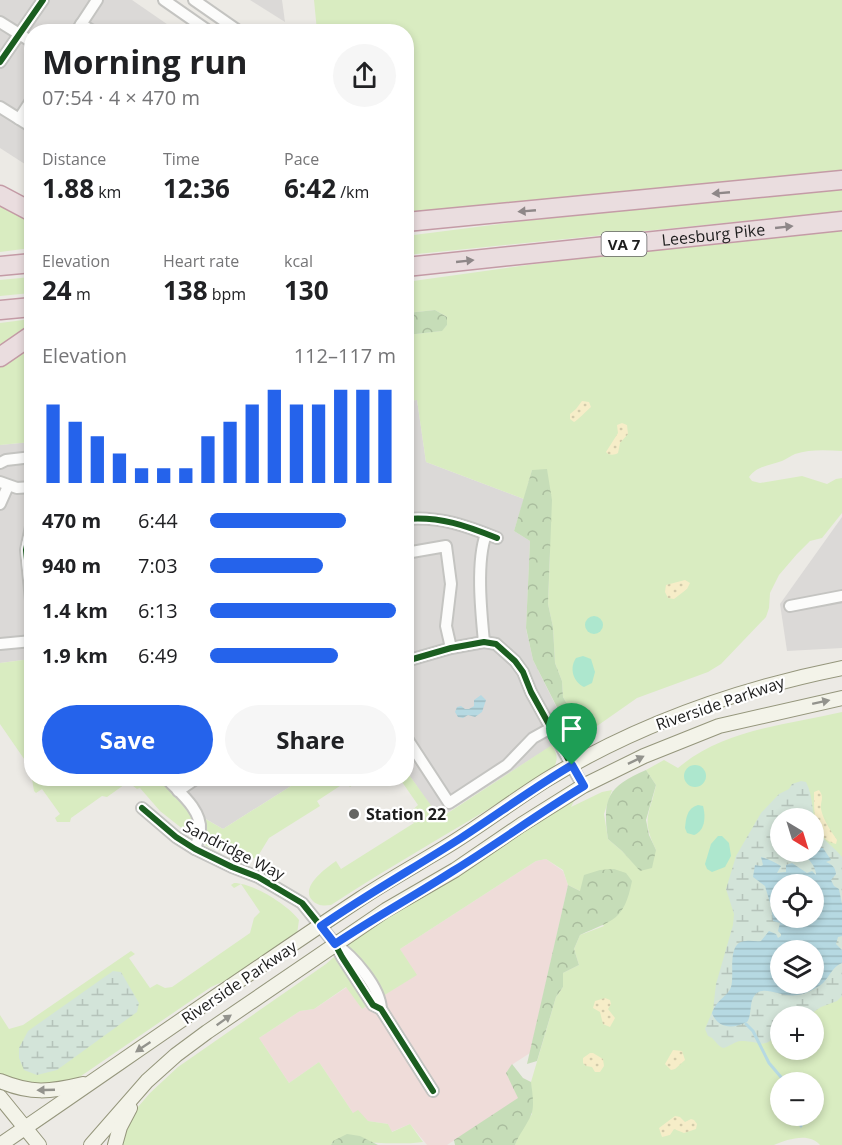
<!DOCTYPE html>
<meta charset="utf-8">
<style>
body{margin:0;font-family:"Open Sans",sans-serif;background:#f6f6f6;color:#202124;height:100vh;display:flex;flex-direction:column;font-size:22px;white-space:nowrap}
*{box-sizing:border-box;margin:0}
p{font-size:20px;color:#757577}
.icon{flex:none;width:33px;height:33px;fill:none;stroke:currentColor;stroke-width:2;stroke-linecap:round;stroke-linejoin:round}
.map{position:relative;flex:1;overflow:hidden}
.side{position:absolute;left:24px;top:24px;width:390px;height:762px;display:flex;flex-direction:column;background:#fff;border-radius:24px;box-shadow:0 3px 9px #0003}
.side>*{flex:none}
.needle{width:39px;rotate:142deg}
.buttons{position:absolute;left:770px;top:808px;display:grid;gap:12px}
.buttons a{display:grid;place-items:center;width:54px;height:54px;border-radius:50%;background:#fff;box-shadow:0 3px 9px #0003;font-size:30px}
.pin{position:absolute;display:grid;place-items:center;width:51px;height:51px;color:#fff;margin:-62px -26px;border-radius:50% 50% 50% 0;rotate:-45deg;box-shadow:0 0 6px #0007}
.pin .icon{rotate:45deg}
.round{display:grid;place-items:center;flex:none;width:63px;height:63px;border-radius:32px;background:#f6f6f6}
.summary{display:flex;align-items:center;justify-content:space-between;height:102px;padding:0 18px}
h1{font-size:33px;font-weight:700;line-height:45px}
.figures{display:grid;grid-template-columns:repeat(3,1fr);gap:9px;height:102px;padding:6px 18px}
.figures div{display:grid;align-content:center}
.figures b{font-size:26px;font-weight:700}
.figures small{font-size:16px;font-weight:400}
.figures p{font-size:16px}
.chart{height:168px;padding:12px 18px}
.chart p{display:flex;justify-content:space-between}
.chart svg{width:100%;height:108px;margin-top:6px;stroke:#2563eb;stroke-width:6}
.cta{display:flex;gap:12px;margin-top:auto;padding:12px 18px}
.cta a{flex:1;height:69px;border-radius:36px;background:#2563eb;color:#fff;font-size:24px;font-weight:700;line-height:69px;text-align:center}
.cta a+a{background:#f6f6f6;color:#202124}
ul{padding:0 18px;list-style:none;font-size:20px}
li{display:grid;grid-template-columns:96px 72px 1fr;align-items:center;height:45px}
li i{height:15px;border-radius:8px;background:#2563eb}
.map>svg:first-child{display:block}
</style>
<div class="map">
<svg width="842" height="1145" viewBox="0 0 842 1145">
<defs>
<pattern id="forest-crowns" width="20" height="18" patternUnits="userSpaceOnUse" patternTransform="scale(1.5)"><rect width="20" height="18" fill="#c6ddb8"/><path d="M2 6a3 3 0 1 1 6 0M12 15a3 3 0 1 1 6 0" fill="none" stroke="#aabd9e"/></pattern>
<pattern id="wetland-marsh" width="20" height="14" patternUnits="userSpaceOnUse" patternTransform="scale(1.5)"><rect width="20" height="14" fill="#d3e4d9"/><path d="M1 5h8M5 5V1M11 12h8M15 12V8" fill="none" stroke="#b5c3ba"/></pattern>
<pattern id="sand-dots" width="8" height="8" patternUnits="userSpaceOnUse" patternTransform="scale(1.5)"><rect width="8" height="8" fill="#f6edc8"/><path d="M2 2h.1M6 6h.1" fill="none" stroke="#d2cbab" stroke-width="1.8" stroke-linecap="round"/></pattern>
<pattern id="water-rules" width="6" height="5" patternUnits="userSpaceOnUse" patternTransform="scale(1.5)"><rect width="6" height="5" fill="#b6d9e2"/><path d="M0 2.5h6" fill="none" stroke="#9cbac1"/></pattern>
</defs>
<rect width="100%" height="100%" fill="#eceae5"/>
<g fill="#dbd9d7">
<polygon points="0,0 132,0 177,31 32,32 31,168 0,148"/>
<polygon points="250,0 282,0 285,22"/>
<polygon points="417,400 426,462 524,499 514,531 530,541 526,629 533,660 570,734 439,818 407,772 406,401"/>
<polygon points="31,442 31,659 0,663 0,445"/>
<polygon points="842,517 842,648 787,651 780,604"/>
<polygon points="159,779 302,779 223,829 185,807"/>
</g>
<polygon fill="#efdcd9" points="546,859 563,871 568,885 530,1053 513,1064 506,1073 519,1098 447,1145 427,1145 410,1124 391,1132 388,1124 368,1121 353,1113 319,1062 289,1083 259,1038 300,1011 314,1009 347,987 362,1009 416,975 400,949 536,861"/>
<g fill="#d9ecc1" fill-rule="evenodd">
<polygon points="314,0 842,0 842,171 407,213 406,32 317,31"/>
<polygon points="842,188 842,211 407,255 406,236 556,217"/>
<polygon points="0,203 31,220 31,248 0,252"/>
<path d="M 842,231 L 842,451 C 826,450 810,449 795,454 C 790,456 787,459 782,461 C 771,465 756,466 749,477 L 752,481 L 760,483 L 802,476 L 827,484 L 836,479 L 842,478 L 842,513 L 822,538 L 810,541 L 797,554 L 779,575 L 770,593 L 769,608 L 766,617 L 721,664 L 708,672 L 637,698 L 587,733 L 575,718 L 563,697 L 562,681 L 555,663 L 553,627 L 548,604 L 550,554 L 547,470 L 532,470 L 524,499 L 426,462 L 417,400 L 407,401 L 407,335 L 441,331 L 447,325 L 447,317 L 435,310 L 407,313 L 406,282 L 564,260 Z"/>
<polygon points="31,277 31,293 0,296 0,280"/>
<polygon points="31,319 31,331 0,351 0,323"/>
<polygon points="31,343 31,442 0,445 0,364"/>
<polygon points="31,659 32,659 31,774 31,769 0,724 0,663"/>
<path d="M 842,712 L 842,1145 L 820,1145 C 810,1132 787,1139 774,1145 L 515,1145 L 521,1130 L 532,1114 L 531,1082 L 556,997 L 563,987 L 563,973 L 579,965 L 574,949 L 580,935 L 604,926 L 580,891 L 568,885 L 563,870 L 546,859 L 536,861 L 400,949 L 417,975 L 362,1009 L 346,987 L 314,1009 L 300,1011 L 259,1038 L 289,1083 L 319,1062 L 353,1113 L 358,1110 L 368,1121 L 388,1124 L 392,1132 L 410,1124 L 423,1142 C 408,1145 353,1142 333,1141 L 331,1145 L 118,1145 L 131,1115 L 150,1093 L 178,1067 L 326,964 L 358,936 L 396,910 L 576,797 L 571,807 L 602,792 L 612,790 L 604,814 L 608,839 L 622,851 L 640,870 L 656,850 C 641,818 649,817 656,785 L 646,770 L 664,760 L 678,768 C 724,729 786,725 842,712 ZM 780,819 L 813,819 L 813,852 L 780,852 ZM 780,885 L 813,885 L 813,918 L 780,918 ZM 780,951 L 813,951 L 813,984 L 780,984 ZM 780,1017 L 813,1017 L 813,1050 L 780,1050 ZM 780,1083 L 813,1083 L 813,1116 L 780,1116 Z"/>
<path d="M 552,745 C 557,754 559,759 553,769 C 480,816 404,857 331,905 C 324,906 317,906 312,900 C 300,887 326,868 336,861 L 341,869 L 414,823 L 408,814 L 418,805 L 400,779 L 406,778 L 407,772 L 440,818 Z"/>
<path d="M 32,779 L 159,779 L 189,812 C 193,820 195,827 189,834 L 160,811 L 140,788 L 137,789 L 128,782 L 107,797 L 102,796 L 71,818 L 70,822 L 57,822 L 55,818 L 60,814 L 42,789 L 36,793 L 34,791 Z"/>
<polygon points="302,779 362,779 350,787 346,782 317,801 320,806 269,838 258,856 250,860 206,846 200,837 202,817 223,829"/>
<path d="M 234,883 C 253,883 288,905 299,920 L 297,934 L 238,975 L 211,987 L 81,1076 L 66,1083 L 34,1087 L 0,1075 L 0,1015 L 9,1029 L 23,1025 L 131,951 L 135,954 L 129,958 L 150,988 L 157,984 L 165,988 L 172,987 L 250,933 L 254,918 L 260,912 L 241,884 L 234,888 L 231,885 Z"/>
</g>
<g fill="url(#forest-crowns)">
<polygon points="435,310 447,317 447,325 442,331 407,335 407,313"/>
<polygon points="547,469 552,500 548,604 553,627 555,663 562,681 563,697 575,718 587,733 576,742 567,739 565,737 570,733 533,660 526,628 530,541 514,531 532,470"/>
<path d="M 646,770 L 656,785 L 646,820 L 649,835 L 656,850 L 652,868 L 640,871 L 622,851 L 608,839 C 602,797 608,787 646,770 Z"/>
<path d="M 614,869 L 626,873 L 632,881 C 624,921 613,920 580,935 L 574,949 L 579,965 L 563,973 L 563,987 L 556,997 L 537,1061 L 527,1064 L 568,885 L 580,891 L 584,875 L 600,870 Z"/>
<path d="M 512,1064 L 523,1078 L 531,1082 C 532,1091 535,1106 531,1115 C 527,1125 519,1134 515,1145 L 455,1145 L 454,1140 L 518,1098 L 506,1073 Z"/>
<polygon points="347,1134 360,1136 378,1145 331,1145 333,1141"/>
</g>
<g fill="url(#wetland-marsh)" fill-rule="evenodd">
<path d="M 801,781 L 806,782 C 814,797 811,813 817,828 C 822,841 834,846 842,857 L 842,996 L 837,1001 L 821,1007 L 806,1017 L 780,1017 L 780,1032 C 762,1051 762,1041 741,1041 C 735,1041 729,1047 723,1048 C 716,1045 715,1038 708,1036 L 705,1029 L 713,1010 L 716,984 L 733,925 L 734,914 L 726,889 L 736,856 L 761,813 L 779,794 L 789,789 L 792,784 ZM 780,819 L 813,819 L 813,852 L 780,852 ZM 780,885 L 813,885 L 813,918 L 780,918 ZM 780,951 L 813,951 L 813,984 L 780,984 Z"/>
<polygon points="113,971 121,972 139,1003 137,1012 57,1070 37,1075 24,1070 19,1058 19,1048 28,1031"/>
</g>
<g fill="url(#sand-dots)">
<path d="M 582,401 L 589,402 L 591,407 C 586,411 577,421 574,422 L 570,419 L 570,414 L 576,409 Z"/>
<path d="M 622,423 L 627,425 L 628,434 L 620,443 L 618,453 C 615,455 609,456 606,452 L 618,433 L 617,425 Z"/>
<polygon points="685,580 690,583 687,589 674,599 668,598 665,592 666,585"/>
<path d="M 819,790 C 825,798 820,801 821,809 C 823,820 831,831 837,840 L 836,844 C 814,839 814,813 814,795 L 814,792 Z"/>
<polygon points="605,998 610,1000 611,1004 608,1009 615,1018 610,1027 603,1024 600,1012 593,1008 595,1001"/>
<polygon points="673,1050 682,1051 685,1060 675,1069 671,1070 665,1064"/>
<polygon points="590,1053 593,1053 603,1059 604,1066 600,1072 595,1072 592,1067 586,1066 583,1063 583,1058"/>
<polygon points="675,1116 680,1117 685,1122 691,1119 694,1120 697,1124 696,1129 684,1133 674,1129 670,1135 662,1137 659,1128"/>
</g>
<g fill="#ade7ce">
<circle cx="594" cy="625" r="9"/>
<path d="M 583,656 L 591,659 L 595,672 L 592,683 L 584,687 C 573,682 569,668 576,658 Z"/>
<circle cx="695" cy="776" r="11"/>
<path d="M 698,805 L 703,806 C 706,817 705,831 694,835 L 687,833 L 685,828 C 686,818 687,808 698,805 Z"/>
<polygon points="718,836 722,836 729,843 731,856 725,867 712,872 707,869 705,864 711,844"/>
</g>
<g fill="url(#water-rules)" fill-rule="evenodd">
<polygon points="481,695 486,700 482,712 475,717 468,715 463,718 458,717 455,712 457,707 461,706 465,709 469,709 474,706 474,700"/>
<path d="M 813,847 L 823,848 L 831,860 L 826,862 C 832,865 835,866 836,874 L 831,880 L 834,886 L 839,889 L 842,904 L 842,936 L 838,937 L 836,944 L 842,950 L 842,963 C 832,967 830,976 823,983 C 817,988 806,994 798,995 C 783,998 766,986 757,993 C 748,999 753,1014 747,1022 C 733,1029 718,1029 712,1013 C 717,999 728,996 731,987 C 735,975 726,941 746,941 C 751,940 756,942 761,941 L 769,931 L 776,934 L 778,938 L 781,936 L 781,934 L 778,931 L 780,923 L 773,921 L 771,906 L 765,886 L 753,877 L 755,865 L 761,866 L 763,865 L 761,857 C 769,859 774,862 781,866 L 777,873 L 786,872 L 786,865 L 792,863 L 807,873 L 812,871 L 816,875 C 816,866 808,858 801,852 L 813,852 ZM 780,885 L 813,885 L 813,918 L 780,918 ZM 780,951 L 813,951 L 813,984 L 780,984 Z"/>
</g>
<g fill="none" stroke-linecap="round" stroke-linejoin="round">
<g stroke="#b6d9e2" stroke-width="3">
<polyline points="746,1024 753,1031 769,1063 786,1083"/>
<polyline points="800,1116 801,1126"/>
</g>
<g stroke="#c4c4c1" stroke-width="14">
<g id="minor">
<polyline points="164,0 210,32"/>
<polyline points="194,0 240,32"/>
<polyline points="0,22 32,42"/>
<polyline points="81,24 94,32"/>
<polyline points="76,32 97,0"/>
<polyline points="0,62 43,0"/>
<polyline points="0,107 32,127"/>
<polyline points="19,119 32,99"/>
<polyline points="0,463 6,460 32,457"/>
<polyline points="0,482 17,488 32,487"/>
<polyline points="0,504 8,486"/>
<path d="M 406,519 C 440,516 467,526 497,538"/>
<polyline points="32,522 26,550 32,610"/>
<polyline points="406,553 446,546 451,584 446,626 451,648"/>
<polyline points="790,606 842,596"/>
<path d="M 484,642 C 481,611 476,562 486,534"/>
<polyline points="0,644 32,641"/>
<polyline points="406,661 451,648 484,642 496,644 515,661 523,672 531,692 583,786"/>
<polyline points="406,737 449,803 507,765 533,738 551,728"/>
<path d="M 166,778 C 179,792 202,810 200,830 C 199,836 197,843 195,849"/>
<polyline points="178,791 197,778"/>
<polyline points="142,808 176,837 195,849 232,867 258,877 302,903 335,944 342,957 373,1005 381,1009 433,1091"/>
<path d="M 335,944 C 353,956 380,987 381,1009"/>
</g>
</g>
<g stroke="#95967c" stroke-width="16">
<g id="secondary">
<path d="M 0,1081 C 31,1094 50,1092 83,1084"/>
<polyline points="0,1097 39,1145"/>
<path d="M 0,1145 C 120,1063 239,979 360,899 C 387,881 416,865 444,848 C 479,827 511,802 546,780 C 636,725 738,689 842,668"/>
<polyline points="91,1145 147,1081 176,1055 207,1032 386,910 455,870 521,825 583,786 644,756 719,726 842,698"/>
<polyline points="115,1145 120,1127 130,1108"/>
</g>
</g>
<g stroke="#c49ba6" stroke-width="21">
<g id="motorway">
<polyline points="0,195 32,212"/>
<polyline points="406,222 842,180"/>
<polyline points="0,266 32,263"/>
<path id="s1" d="M 406,267 L 842,221"/>
<polyline points="0,310 32,307"/>
<polyline points="0,357 32,335"/>
</g>
</g>
<use href="#minor" stroke="#fcfcfb" stroke-width="10"/>
<use href="#secondary" stroke="#f3f3e9" stroke-width="14"/>
<use href="#motorway" stroke="#eadddf" stroke-width="18"/>
<g stroke="#fff" stroke-width="10">
<g id="cycleway">
<polyline points="0,62 43,0"/>
<path d="M 406,519 C 440,516 467,526 497,538"/>
<polyline points="32,522 26,550 32,610"/>
<polyline points="406,661 451,648 484,642 496,644 515,661 523,672 531,692 583,786"/>
<polyline points="142,808 176,837 195,849 232,867 258,877 302,903 335,944 342,957 373,1005 381,1009 433,1091"/>
</g>
</g>
<use href="#cycleway" stroke="#1b5e20" stroke-width="6"/>
</g>
<defs><path id="oneway-solid" d="M-6-.8H1V-3.2L6.5 0L1 3.2V.8H-6Z" transform="scale(1.5)"/></defs>
<g fill="#8e8788">
<use href="#oneway-solid" transform="translate(721 193) rotate(175)"/>
<use href="#oneway-solid" transform="translate(527 211) rotate(175)"/>
<use href="#oneway-solid" transform="translate(784 227) rotate(-6)"/>
<use href="#oneway-solid" transform="translate(465 261) rotate(-6)"/>
</g>
<g fill="#93938d">
<use href="#oneway-solid" transform="translate(821 702) rotate(-12)"/>
<use href="#oneway-solid" transform="translate(636 760) rotate(-26)"/>
<use href="#oneway-solid" transform="translate(224 1020) rotate(-35)"/>
<use href="#oneway-solid" transform="translate(143 1047) rotate(146)"/>
<use href="#oneway-solid" transform="translate(46 1090) rotate(178)"/>
</g>
<g fill="none" stroke-linecap="round" stroke-linejoin="round">
<g stroke="#fff" stroke-width="12">
<path id="route" d="M 572,765 L 584,786 C 539,813 497,844 453,871 C 414,896 374,918 335,944 L 321,926 C 366,895 414,868 461,838 C 498,814 533,788 572,765 Z"/>
</g>
<use href="#route" stroke="#2563eb" stroke-width="8"/>
</g>
<circle fill="#656563" stroke="#fff" stroke-width="2" cx="354" cy="814" r="6"/>
<g text-anchor="middle" dominant-baseline="central" stroke-width="4.5" stroke-linejoin="round" paint-order="stroke">
<rect fill="#fff" stroke="#616161" stroke-width="1.5" x="601.5" y="232" width="45" height="24" rx="4.5"/>
<g font-size="15" font-weight="bold" fill="#1d1d1d">
<text x="624" y="244">VA 7</text>
</g>
<g font-size="16" fill="#1d1d1d" stroke="#fff">
<text stroke="none"><textPath href="#s1" startOffset="309">Leesburg Pike</textPath></text>
<text transform="translate(720 703) rotate(-19)">Riverside Parkway</text>
<text transform="translate(234 850) rotate(27)">Sandridge Way</text>
<text transform="translate(239 982) rotate(-34)">Riverside Parkway</text>
</g>
<g font-size="16" font-weight="bold" fill="#1d1d1d" stroke="#fff" text-anchor="start">
<text x="366" y="814">Station 22</text>
</g>
</g>
</svg>
<div class="buttons">
<a><svg class="needle" viewBox="-14 -14 28 28"><path d="M0-13l5 13h-10z" fill="#e53935"/><path d="M0 13l5-13h-10z" fill="#757577"/></svg></a>
<a><svg class="icon" aria-label="locate" viewBox="0 0 24 24"><circle cx="12" cy="12" r="6"/><path d="M12 2v4M12 18v4M2 12h4M18 12h4"/></svg></a>
<a><svg class="icon" aria-label="layers" viewBox="0 0 24 24"><path d="M12 4l9 5-9 5-9-5zM3 14l9 5 9-5"/></svg></a>
<a>+</a>
<a>−</a>
</div>
<div class="pin" style="left:572px;top:765px;background:#1e9e55"><svg class="icon" aria-label="arrive" viewBox="0 0 24 24"><path d="M6 21V4h12l-3 4 3 4H6"/></svg></div>
<section class="side">
<div class="summary"><div><h1>Morning run</h1><p>07:54 · 4 × 470 m</p></div><a class="round"><svg class="icon" aria-label="share" viewBox="0 0 24 24"><path d="M12 15V3M7 8l5-5 5 5M5 13v7h14v-7"/></svg></a></div>
<div class="figures">
<div><p>Distance</p><b>1.88<small> km</small></b></div>
<div><p>Time</p><b>12:36</b></div>
<div><p>Pace</p><b>6:42<small> /km</small></b></div>
</div>
<div class="figures">
<div><p>Elevation</p><b>24<small> m</small></b></div>
<div><p>Heart rate</p><b>138<small> bpm</small></b></div>
<div><p>kcal</p><b>130</b></div>
</div>
<div class="chart"><p><span>Elevation</span>112–117 m</p>
<svg viewBox="0 0 160 44" preserveAspectRatio="none"><path d="M5 44V12M15 44V19M25 44V25M35 44V32M45 44V38M55 44V38M65 44V38M75 44V25M85 44V19M95 44V12M105 44V6M115 44V12M125 44V12M135 44V6M145 44V6M155 44V6"/></svg>
</div>
<ul>
<li><b>470 m</b>6:44<i style="width:73%"></i></li>
<li><b>940 m</b>7:03<i style="width:61%"></i></li>
<li><b>1.4 km</b>6:13<i style="width:100%"></i></li>
<li><b>1.9 km</b>6:49<i style="width:69%"></i></li>
</ul>
<div class="cta"><a>Save</a><a>Share</a></div>
</section>
</div>
